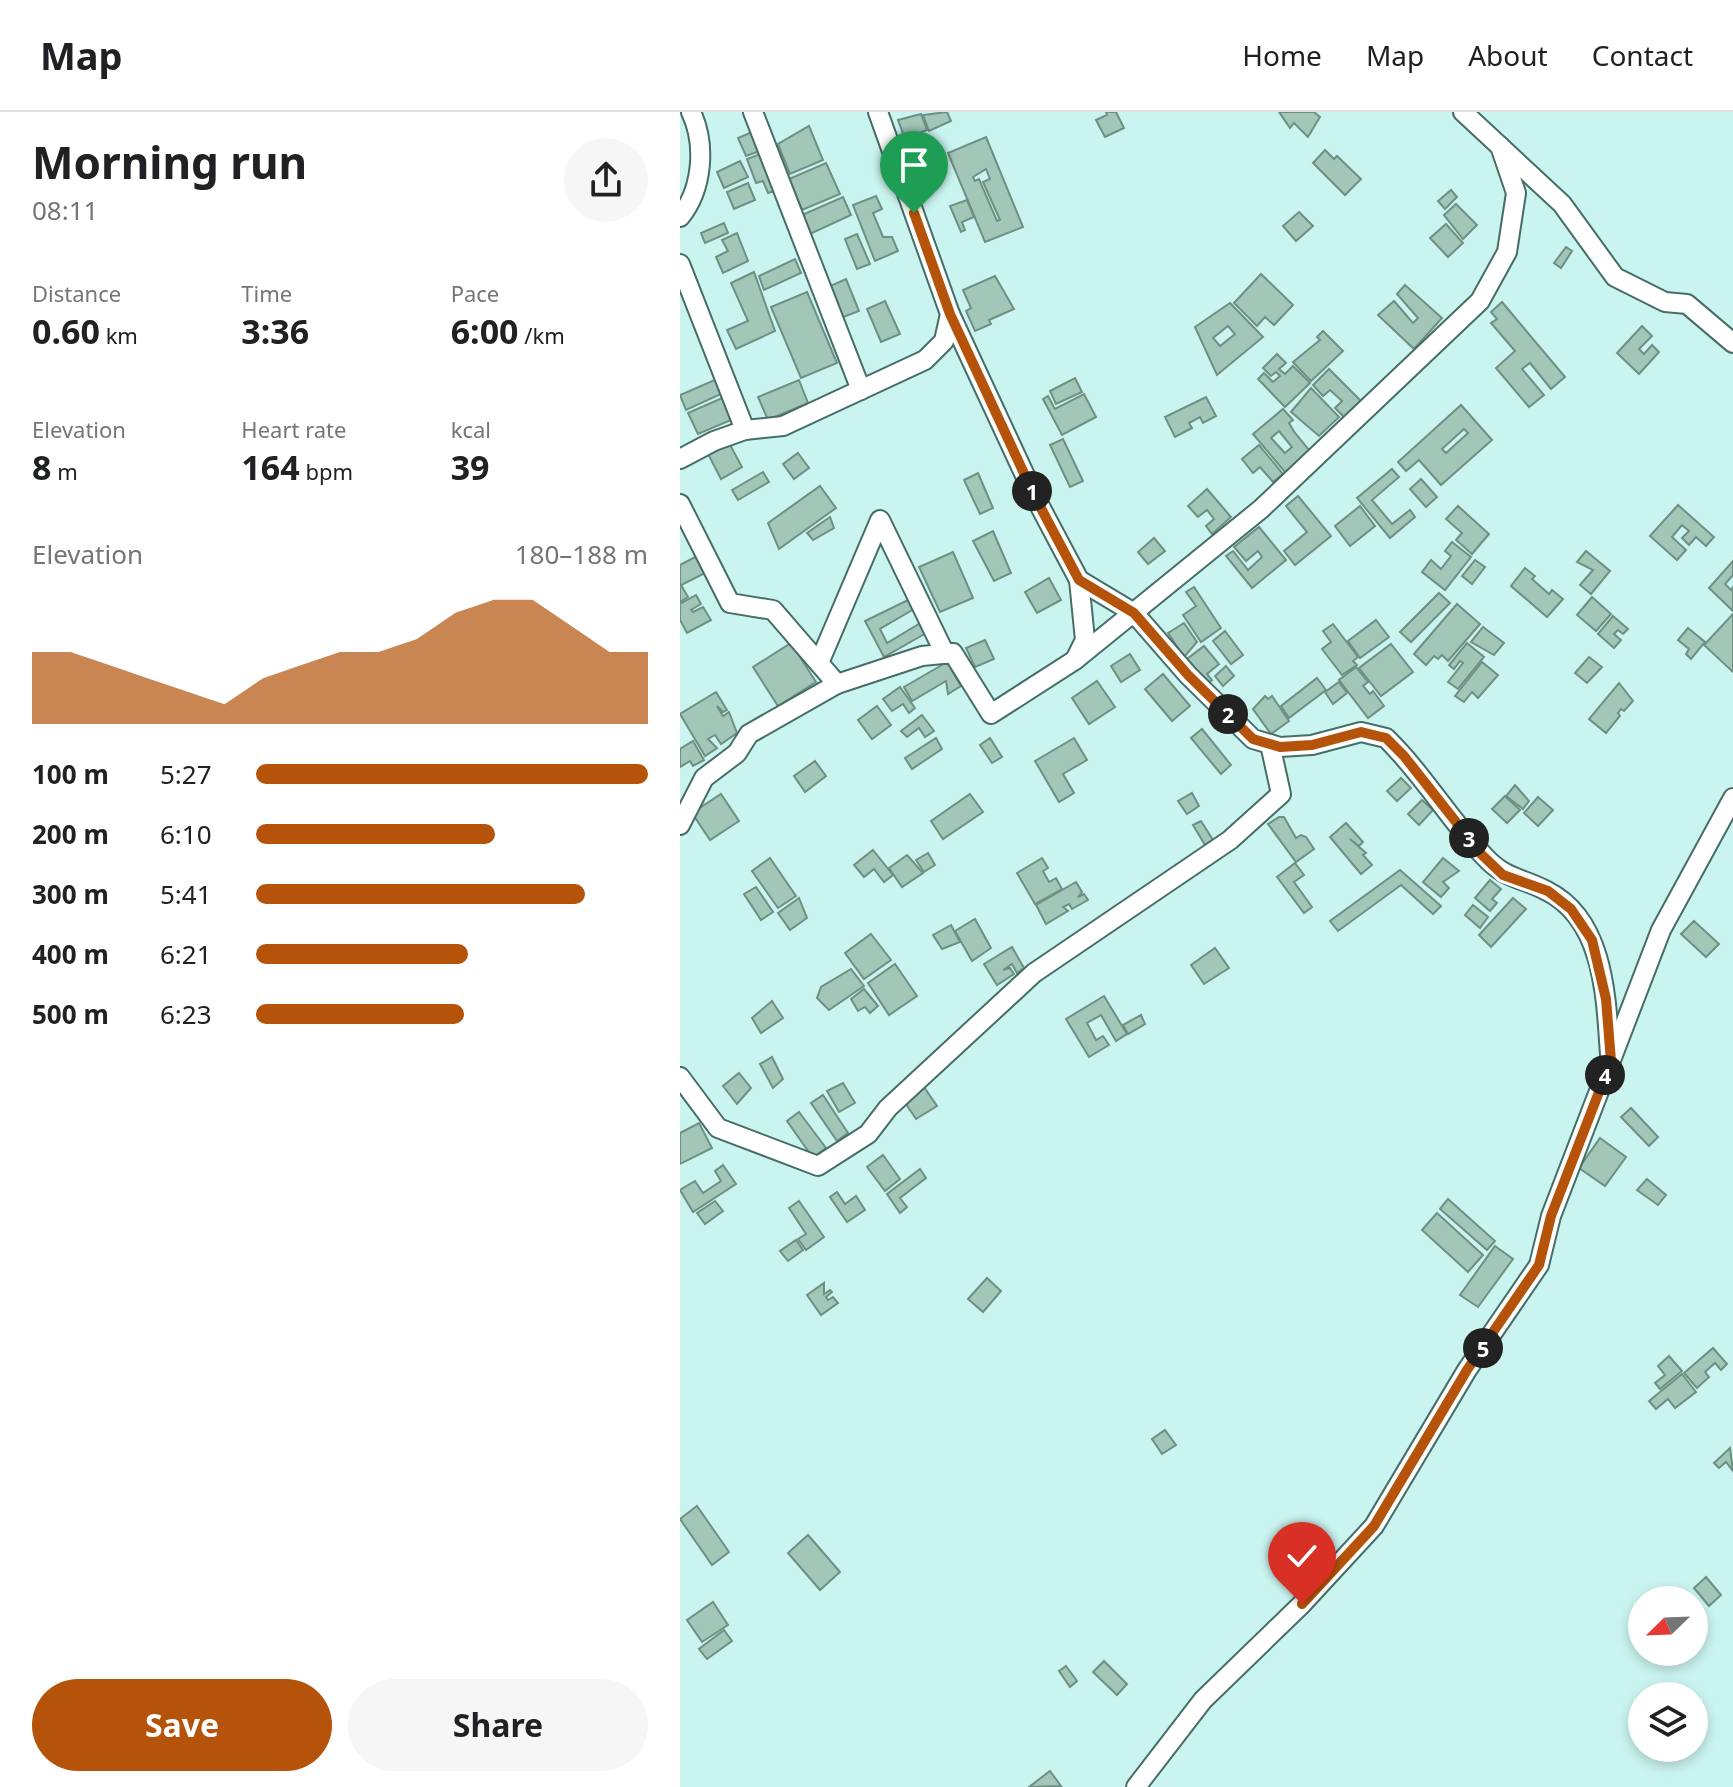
<!DOCTYPE html>
<meta charset="utf-8">
<style>
body{margin:0;font-family:"Noto Sans",sans-serif;background:#f6f6f6;color:#202124;height:100vh;display:flex;flex-direction:column;font-size:30px;white-space:nowrap}
*{box-sizing:border-box;margin:0}
p{font-size:26px;color:#757577}
.icon{flex:none;width:44px;height:44px;fill:none;stroke:currentColor;stroke-width:2;stroke-linecap:round;stroke-linejoin:round}
.map{position:relative;flex:1;overflow:hidden}
.sheet{display:flex;flex-direction:column;background:#fff;width:680px}
.sheet>*{flex:none}
.needle{width:52px;rotate:247deg}
.fabs{position:absolute;left:948px;top:1474px;display:grid;gap:16px}
.fabs a{display:grid;place-items:center;width:80px;height:80px;border-radius:50%;background:#fff;box-shadow:0 4px 12px #0003;font-size:40px}
.pin{position:absolute;display:grid;place-items:center;width:68px;height:68px;color:#fff;margin:-82px -34px;border-radius:50% 50% 50% 0;rotate:-45deg;box-shadow:0 0 8px #0007}
.pin .icon{rotate:45deg}
.km{position:absolute;width:40px;height:40px;margin:-20px;border-radius:50%;background:#222;color:#fff;font-size:22px;line-height:40px;text-align:center}
.round{display:grid;place-items:center;flex:none;width:84px;height:84px;border-radius:42px;background:#f6f6f6}
.summary{display:flex;align-items:center;justify-content:space-between;height:136px;padding:0 32px}
h1{font-size:44px;font-weight:700;line-height:60px}
.stats{display:grid;grid-template-columns:repeat(3,1fr);gap:12px;height:136px;padding:8px 32px}
.stats div{display:grid;align-content:center}
.stats b{font-size:34px;font-weight:700}
.stats small{font-size:22px;font-weight:400}
.stats p{font-size:22px}
.chart{height:224px;padding:16px 32px}
.chart p{display:flex;justify-content:space-between}
.chart svg{width:100%;height:144px;margin-top:8px;fill:#b45309;opacity:.7}
.action{display:flex;gap:16px;margin-top:auto;padding:16px 32px}
.action a{flex:1;height:92px;border-radius:48px;background:#b45309;color:#fff;font-size:32px;font-weight:700;line-height:92px;text-align:center}
.action a+a{background:#f6f6f6;color:#202124}
ul{padding:0 32px;list-style:none;font-size:26px}
li{display:grid;grid-template-columns:128px 96px 1fr;align-items:center;height:60px}
li i{height:20px;border-radius:10px;background:#b45309}
header{display:flex;align-items:center;gap:48px;box-sizing:border-box;height:112px;padding:0 40px;background:#fff;border-bottom:2px solid #e0e0e0}
header strong{font-size:38px}
nav{display:flex;gap:44px;margin-inline-start:auto;font-size:28px}
main{display:flex;flex:1;min-height:0}
.map>svg:first-child{display:block}
</style>
<header>
<strong>Map</strong>
<nav><a>Home</a><a>Map</a><a>About</a><a>Contact</a></nav>
</header>
<main>
<section class="sheet">
<div class="summary"><div><h1>Morning run</h1><p>08:11</p></div><a class="round"><svg class="icon" aria-label="share" viewBox="0 0 24 24"><path d="M12 15V3M7 8l5-5 5 5M5 13v7h14v-7"/></svg></a></div>
<div class="stats">
<div><p>Distance</p><b>0.60<small> km</small></b></div>
<div><p>Time</p><b>3:36</b></div>
<div><p>Pace</p><b>6:00<small> /km</small></b></div>
</div>
<div class="stats">
<div><p>Elevation</p><b>8<small> m</small></b></div>
<div><p>Heart rate</p><b>164<small> bpm</small></b></div>
<div><p>kcal</p><b>39</b></div>
</div>
<div class="chart"><p><span>Elevation</span>180–188 m</p>
<svg viewBox="0 0 160 44" preserveAspectRatio="none"><path d="M0 44V22L10 22L20 26L30 30L40 34L50 38L60 30L70 26L80 22L90 22L100 18L110 10L120 6L130 6L140 14L150 22L160 22V44z"/></svg>
</div>
<ul>
<li><b>100 m</b>5:27<i style="width:100%"></i></li>
<li><b>200 m</b>6:10<i style="width:61%"></i></li>
<li><b>300 m</b>5:41<i style="width:84%"></i></li>
<li><b>400 m</b>6:21<i style="width:54%"></i></li>
<li><b>500 m</b>6:23<i style="width:53%"></i></li>
</ul>
<div class="action"><a>Save</a><a>Share</a></div>
</section>
<div class="map">
<svg width="1053" height="1675" viewBox="0 0 1053 1675">
<rect width="100%" height="100%" fill="#caf4f0"/>
<g fill="#a2c6b8" stroke="#6d9082" stroke-width="2" fill-rule="evenodd">
<polygon points="267,0 271,9 249,19 243,3"/>
<polygon points="426,0 436,0 444,16 425,25 416,8 427,3"/>
<polygon points="599,0 634,0 640,5 628,25 614,11 610,16"/>
<polygon points="241,2 247,18 225,27 218,8"/>
<polygon points="129,14 143,48 110,62 98,32"/>
<polygon points="72,20 80,39 66,44 58,26"/>
<path d="M 306,25 L 343,115 L 305,130 L 268,41 ZM 306,57 L 310,67 L 303,70 L 320,108 L 317,109 L 299,67 L 295,69 L 293,65 Z"/>
<polygon points="645,38 654,47 657,44 681,67 665,83 633,51"/>
<polygon points="83,41 98,78 88,81 83,69 76,71 67,47"/>
<polygon points="60,49 68,65 44,76 37,60"/>
<polygon points="146,51 160,82 122,98 109,67"/>
<polygon points="68,71 75,88 54,97 47,80"/>
<polygon points="771,78 777,85 765,97 758,89"/>
<polygon points="196,84 202,97 193,101 203,125 212,125 218,139 195,149 173,93"/>
<polygon points="163,85 171,103 130,122 122,103"/>
<polygon points="287,88 294,105 282,110 285,118 281,120 270,94"/>
<polygon points="776,92 797,113 783,127 764,103"/>
<polygon points="619,100 633,114 616,129 603,114"/>
<polygon points="44,111 48,121 25,131 21,121"/>
<polygon points="766,112 783,131 768,145 750,126"/>
<polygon points="57,121 68,149 43,161 36,145 48,139 42,128"/>
<polygon points="177,122 190,152 177,157 165,127"/>
<polygon points="886,135 892,139 881,156 874,151"/>
<polygon points="115,147 121,161 84,178 79,164"/>
<polygon points="74,160 95,219 56,237 47,218 68,209 51,171"/>
<polygon points="581,162 613,193 594,213 585,205 577,214 554,191"/>
<polygon points="315,164 334,197 309,208 311,212 295,219 286,199 291,196 283,178"/>
<polygon points="166,167 179,199 161,206 148,175"/>
<polygon points="725,173 762,206 734,237 698,203 714,189 733,211 738,206 717,182"/>
<polygon points="127,180 157,251 121,266 91,195"/>
<polygon points="205,189 220,222 201,230 187,197"/>
<polygon points="822,190 885,265 871,277 850,251 842,257 864,283 849,295 816,256 835,239 811,211 817,207 811,200"/>
<path d="M 550,191 L 583,225 L 537,263 L 515,215 ZM 548,214 L 555,222 L 540,234 L 533,226 Z"/>
<polygon points="962,214 972,224 959,237 964,242 972,233 979,240 959,262 937,241"/>
<polygon points="643,219 663,239 631,269 613,250 640,228 637,225"/>
<polygon points="597,242 606,251 599,257 605,262 613,254 630,271 605,295 578,267 584,261 593,270 600,264 596,260 591,264 583,256"/>
<polygon points="649,257 681,289 664,305 655,296 662,289 650,278 643,284 633,273"/>
<polygon points="395,266 402,280 376,292 370,279"/>
<polygon points="37,267 43,281 6,298 0,283"/>
<polygon points="119,268 128,291 88,308 78,285"/>
<polygon points="631,276 659,305 639,324 611,300"/>
<polygon points="404,282 416,305 382,323 363,287 368,284 375,297"/>
<polygon points="526,285 536,304 523,311 520,305 509,311 512,316 495,325 485,305"/>
<polygon points="42,286 51,308 18,322 8,301"/>
<path d="M 781,293 L 812,328 L 761,373 L 739,348 L 726,359 L 718,350 ZM 784,317 L 788,321 L 766,341 L 762,337 Z"/>
<path d="M 603,297 L 613,308 L 609,311 L 615,321 L 630,339 L 605,360 L 573,322 ZM 599,319 L 612,335 L 605,341 L 591,326 Z"/>
<polygon points="383,327 403,369 390,375 370,333"/>
<polygon points="48,329 62,355 41,367 27,340"/>
<polygon points="579,333 603,362 593,370 580,355 573,361 562,347"/>
<polygon points="118,341 129,356 114,367 103,352"/>
<polygon points="712,357 719,365 692,388 712,412 730,398 735,405 710,426 677,386"/>
<polygon points="83,360 89,370 58,388 52,378"/>
<polygon points="298,361 313,396 300,402 284,368"/>
<polygon points="741,367 757,385 746,395 730,377"/>
<polygon points="140,374 156,396 99,437 88,411"/>
<polygon points="527,377 551,405 532,422 526,414 534,407 527,398 518,405 508,394"/>
<polygon points="618,384 651,424 615,453 604,439 627,420 606,394"/>
<polygon points="998,393 1034,425 1026,434 1016,425 1009,433 1002,426 1009,419 1002,413 992,425 1006,438 997,448 970,424"/>
<polygon points="680,394 695,414 670,434 655,414"/>
<polygon points="778,394 809,422 792,442 776,428 782,421 766,407"/>
<polygon points="150,405 154,416 133,428 127,421"/>
<polygon points="579,415 606,448 572,476 546,444 553,439 568,458 582,445 578,439 566,449 554,435"/>
<polygon points="313,419 331,461 314,469 293,429"/>
<polygon points="474,426 485,439 468,452 458,440"/>
<polygon points="772,430 791,445 765,478 742,460 751,448 761,457 771,444 765,439"/>
<polygon points="906,439 930,459 911,482 900,473 913,458 897,450"/>
<polygon points="273,440 293,486 260,500 239,455"/>
<polygon points="17,444 27,460 1,473 8,485 0,490 0,453"/>
<polygon points="795,448 805,455 792,472 782,464"/>
<polygon points="1053,449 1053,463 1045,472 1051,478 1053,475 1053,499 1029,476"/>
<polygon points="845,456 855,464 852,467 869,482 872,478 883,487 867,505 831,474"/>
<polygon points="369,466 381,488 357,501 345,480"/>
<polygon points="514,475 541,516 521,530 503,503 516,494 506,480"/>
<polygon points="759,481 770,491 731,530 720,520"/>
<polygon points="16,483 21,492 11,498 13,500 23,495 31,508 7,521 0,508 0,492"/>
<polygon points="912,485 931,502 916,519 897,503"/>
<polygon points="228,488 234,497 200,517 207,531 242,510 248,520 204,545 185,509"/>
<polygon points="777,492 800,512 768,549 762,543 758,547 754,544 746,553 734,542"/>
<polygon points="1053,502 1053,560 1024,533"/>
<polygon points="933,504 948,517 943,522 938,518 934,522 941,528 934,536 918,522"/>
<polygon points="696,508 709,525 680,546 668,529"/>
<polygon points="504,511 517,530 504,545 488,521"/>
<polygon points="653,512 678,545 673,549 677,553 662,563 642,537 651,530 643,519"/>
<polygon points="803,515 824,531 814,543 791,530"/>
<polygon points="1008,516 1025,530 1011,547 1006,542 1009,537 998,528"/>
<polygon points="545,519 563,543 551,552 533,529"/>
<polygon points="305,528 314,547 295,555 286,536"/>
<polygon points="111,531 136,570 98,594 73,555"/>
<polygon points="787,531 804,545 778,577 768,570 783,551 780,549 774,557 769,553"/>
<polygon points="711,532 733,560 701,584 679,556"/>
<polygon points="524,534 539,552 527,562 532,568 527,572 507,547"/>
<polygon points="450,542 460,558 441,570 431,554"/>
<polygon points="909,545 922,555 907,571 895,561"/>
<polygon points="267,550 281,574 268,582 266,569 232,589 224,575"/>
<polygon points="802,550 818,563 798,586 792,580 784,590 775,584"/>
<polygon points="546,554 554,564 543,574 535,564"/>
<polygon points="676,555 688,570 683,574 690,582 693,579 704,594 688,606 659,568"/>
<polygon points="483,562 510,594 492,609 465,577"/>
<polygon points="637,566 646,578 609,606 601,594"/>
<polygon points="417,569 435,595 409,612 392,586"/>
<polygon points="659,570 667,581 653,592 645,580"/>
<polygon points="939,571 953,589 944,599 941,597 938,601 940,604 926,621 909,607"/>
<polygon points="220,575 235,596 229,601 223,592 212,599 203,587"/>
<polygon points="36,580 47,598 43,600 37,594 43,604 49,600 57,621 41,632 35,623 28,627 37,636 25,644 0,602"/>
<polygon points="585,584 588,587 592,584 609,609 591,622 573,597"/>
<polygon points="197,594 211,613 192,627 178,608"/>
<polygon points="242,603 254,619 245,625 239,616 227,625 221,619"/>
<polygon points="522,617 551,653 541,662 511,626"/>
<polygon points="256,626 262,637 232,657 225,646"/>
<polygon points="310,626 322,645 312,651 300,633"/>
<polygon points="394,626 407,648 383,662 394,681 379,690 355,649"/>
<polygon points="13,629 24,648 13,654 10,649 0,655 0,637"/>
<polygon points="135,649 146,664 125,680 114,664"/>
<polygon points="721,666 731,676 717,689 707,679"/>
<polygon points="835,673 849,689 843,697 826,684"/>
<polygon points="512,681 519,694 507,702 498,689"/>
<polygon points="41,682 59,709 30,728 12,701"/>
<polygon points="290,682 303,700 263,727 251,709"/>
<polygon points="825,684 840,698 827,711 812,697"/>
<polygon points="858,685 873,698 858,714 844,701"/>
<polygon points="742,688 753,698 739,713 728,702"/>
<polygon points="599,705 604,705 616,726 621,723 626,725 634,737 616,750 588,712"/>
<polygon points="521,709 533,728 525,733 513,713"/>
<polygon points="666,711 683,730 679,734 670,727 686,741 683,743 692,753 681,762 650,725"/>
<polygon points="193,738 213,763 204,770 194,757 184,765 174,753"/>
<polygon points="248,741 255,753 244,760 236,748"/>
<polygon points="227,743 243,761 222,775 209,756"/>
<polygon points="90,746 116,784 98,796 72,759"/>
<polygon points="362,746 368,756 363,759 369,770 376,766 382,777 355,792 337,761"/>
<polygon points="763,746 779,759 763,770 769,776 761,785 743,770"/>
<polygon points="615,751 624,763 614,770 632,795 624,801 597,765"/>
<polygon points="720,758 761,794 753,802 721,773 658,819 650,809"/>
<polygon points="810,768 821,777 812,787 817,791 810,799 795,786"/>
<polygon points="396,770 402,780 398,785 404,782 408,788 392,797 389,792 383,795 388,799 366,812 356,793"/>
<polygon points="76,775 93,800 81,808 64,782"/>
<polygon points="119,786 127,806 110,818 98,801"/>
<polygon points="833,786 846,797 811,835 799,823"/>
<polygon points="793,793 808,805 800,816 785,803"/>
<polygon points="295,807 311,836 292,849 275,819"/>
<polygon points="1014,809 1039,832 1026,845 1001,822"/>
<polygon points="271,813 280,830 262,837 253,823"/>
<polygon points="191,822 211,848 184,867 165,841"/>
<polygon points="332,835 344,856 337,861 332,852 323,858 330,856 334,862 317,873 304,852"/>
<polygon points="535,836 549,856 524,872 511,853"/>
<polygon points="215,852 237,884 209,903 188,871"/>
<polygon points="171,857 184,874 149,898 137,886 141,875"/>
<polygon points="184,877 198,894 190,901 185,895 178,899 171,887"/>
<polygon points="424,884 447,922 436,929 421,903 407,911 416,928 423,924 429,933 409,945 386,907"/>
<polygon points="92,889 103,906 81,921 72,906"/>
<polygon points="461,903 465,912 448,922 443,913"/>
<polygon points="92,945 103,967 93,976 80,952"/>
<polygon points="59,961 71,976 57,992 43,974"/>
<polygon points="163,971 175,991 159,1000 147,979"/>
<polygon points="244,975 257,994 236,1007 224,989"/>
<polygon points="143,983 168,1021 157,1029 131,991"/>
<polygon points="951,996 978,1025 969,1034 941,1005"/>
<polygon points="119,1000 146,1036 133,1046 107,1009"/>
<polygon points="19,1011 32,1036 0,1052 0,1021"/>
<polygon points="920,1026 946,1045 925,1074 899,1056"/>
<polygon points="203,1043 220,1067 205,1079 187,1055"/>
<polygon points="43,1053 56,1072 13,1100 0,1078 15,1069 23,1081 41,1069 35,1059"/>
<polygon points="240,1057 246,1066 220,1086 227,1095 220,1101 207,1082"/>
<polygon points="967,1067 986,1083 978,1093 957,1078"/>
<polygon points="157,1080 165,1092 176,1084 185,1098 167,1110 150,1085"/>
<polygon points="768,1087 815,1129 807,1138 760,1097"/>
<polygon points="35,1089 43,1099 25,1112 17,1101"/>
<polygon points="119,1089 144,1125 126,1138 118,1127 126,1122 109,1096"/>
<polygon points="757,1101 803,1143 788,1160 742,1118"/>
<polygon points="116,1128 123,1138 108,1149 100,1139"/>
<polygon points="815,1134 833,1147 798,1195 780,1183"/>
<polygon points="307,1166 321,1179 303,1200 288,1187"/>
<polygon points="144,1171 144,1182 150,1178 152,1180 146,1185 148,1188 153,1185 158,1191 141,1203 127,1183"/>
<polygon points="1033,1236 1047,1252 1041,1258 1035,1251 1025,1260 1029,1265 1017,1276 1004,1261"/>
<polygon points="989,1244 1002,1259 980,1277 975,1271 985,1263 978,1254"/>
<polygon points="1002,1262 1016,1280 995,1296 988,1287 976,1297 969,1289"/>
<polygon points="485,1318 496,1333 482,1342 472,1327"/>
<polygon points="1050,1336 1053,1359 1046,1350 1039,1356 1034,1351"/>
<polygon points="17,1394 49,1440 32,1453 0,1407"/>
<polygon points="128,1423 160,1460 140,1478 108,1441"/>
<polygon points="1026,1465 1041,1483 1029,1494 1014,1476"/>
<polygon points="33,1490 48,1513 22,1530 7,1508"/>
<polygon points="44,1518 52,1529 27,1547 19,1537"/>
<polygon points="424,1549 447,1572 437,1583 413,1560"/>
<polygon points="386,1554 397,1569 390,1575 379,1559"/>
<polygon points="370,1659 381,1674 349,1675"/>
</g>
<g fill="none" stroke-linecap="round" stroke-linejoin="round">
<g stroke="#476d69" stroke-width="22">
<g id="minor">
<polyline points="73,0 181,278"/>
<polyline points="783,0 882,92 935,165 985,190 1007,192 1053,231"/>
<path d="M 0,105 C 23,77 26,32 11,0"/>
<polyline points="0,152 65,318"/>
<path d="M 270,202 L 355,385 L 399,468 L 454,501 L 508,563 L 573,627 L 600,635 L 632,633 L 681,620 L 706,626 C 743,662 769,707 804,744 C 826,768 841,765 867,779 C 925,808 926,887 930,943"/>
<polyline points="0,347 34,329 65,318 103,314 245,248 264,229 270,202 198,0"/>
<polyline points="0,392 50,491 93,498 157,572 69,622 57,641 24,666 0,713"/>
<polyline points="395,548 581,397 800,189 827,140 836,81 820,34"/>
<polyline points="139,551 200,408 265,542"/>
<polyline points="157,572 242,544 273,541 311,602 395,548 405,528 399,468"/>
<polyline points="0,965 38,1016 138,1054 188,1022 208,996 354,861 550,728 601,682 590,632"/>
<polyline points="456,1675 523,1588 622,1492 694,1414 787,1258 859,1153 871,1104 981,818 1053,686"/>
</g>
</g>
<use href="#minor" stroke="#fff" stroke-width="18"/>
</g>
<g fill="none" stroke-linecap="round" stroke-linejoin="round">
<g stroke="#fff" stroke-width="16">
<polyline id="route" points="234,101 270,202 355,385 399,468 454,501 508,563 573,627 600,635 632,633 681,620 706,626 724,644 802,743 823,763 868,779 891,797 912,828 926,887 931,949 871,1104 859,1153 787,1258 694,1414 622,1492"/>
</g>
<use href="#route" stroke="#b45309" stroke-width="10"/>
</g>
</svg>
<div class="fabs">
<a><svg class="needle" viewBox="-14 -14 28 28"><path d="M0-13l5 13h-10z" fill="#e53935"/><path d="M0 13l5-13h-10z" fill="#757577"/></svg></a>
<a><svg class="icon" aria-label="layers" viewBox="0 0 24 24"><path d="M12 4l9 5-9 5-9-5zM3 14l9 5 9-5"/></svg></a>
</div>
<div class="pin" style="left:234px;top:101px;background:#1e9e55"><svg class="icon" aria-label="arrive" viewBox="0 0 24 24"><path d="M6 21V4h12l-3 4 3 4H6"/></svg></div>
<div class="pin" style="left:622px;top:1492px;background:#d93025"><svg class="icon" aria-label="check" viewBox="0 0 24 24"><path d="M5 12l5 5 9-10"/></svg></div>
<b class="km" style="left:352px;top:379px">1</b>
<b class="km" style="left:548px;top:602px">2</b>
<b class="km" style="left:789px;top:726px">3</b>
<b class="km" style="left:925px;top:963px">4</b>
<b class="km" style="left:803px;top:1236px">5</b>
</div>
</main>
